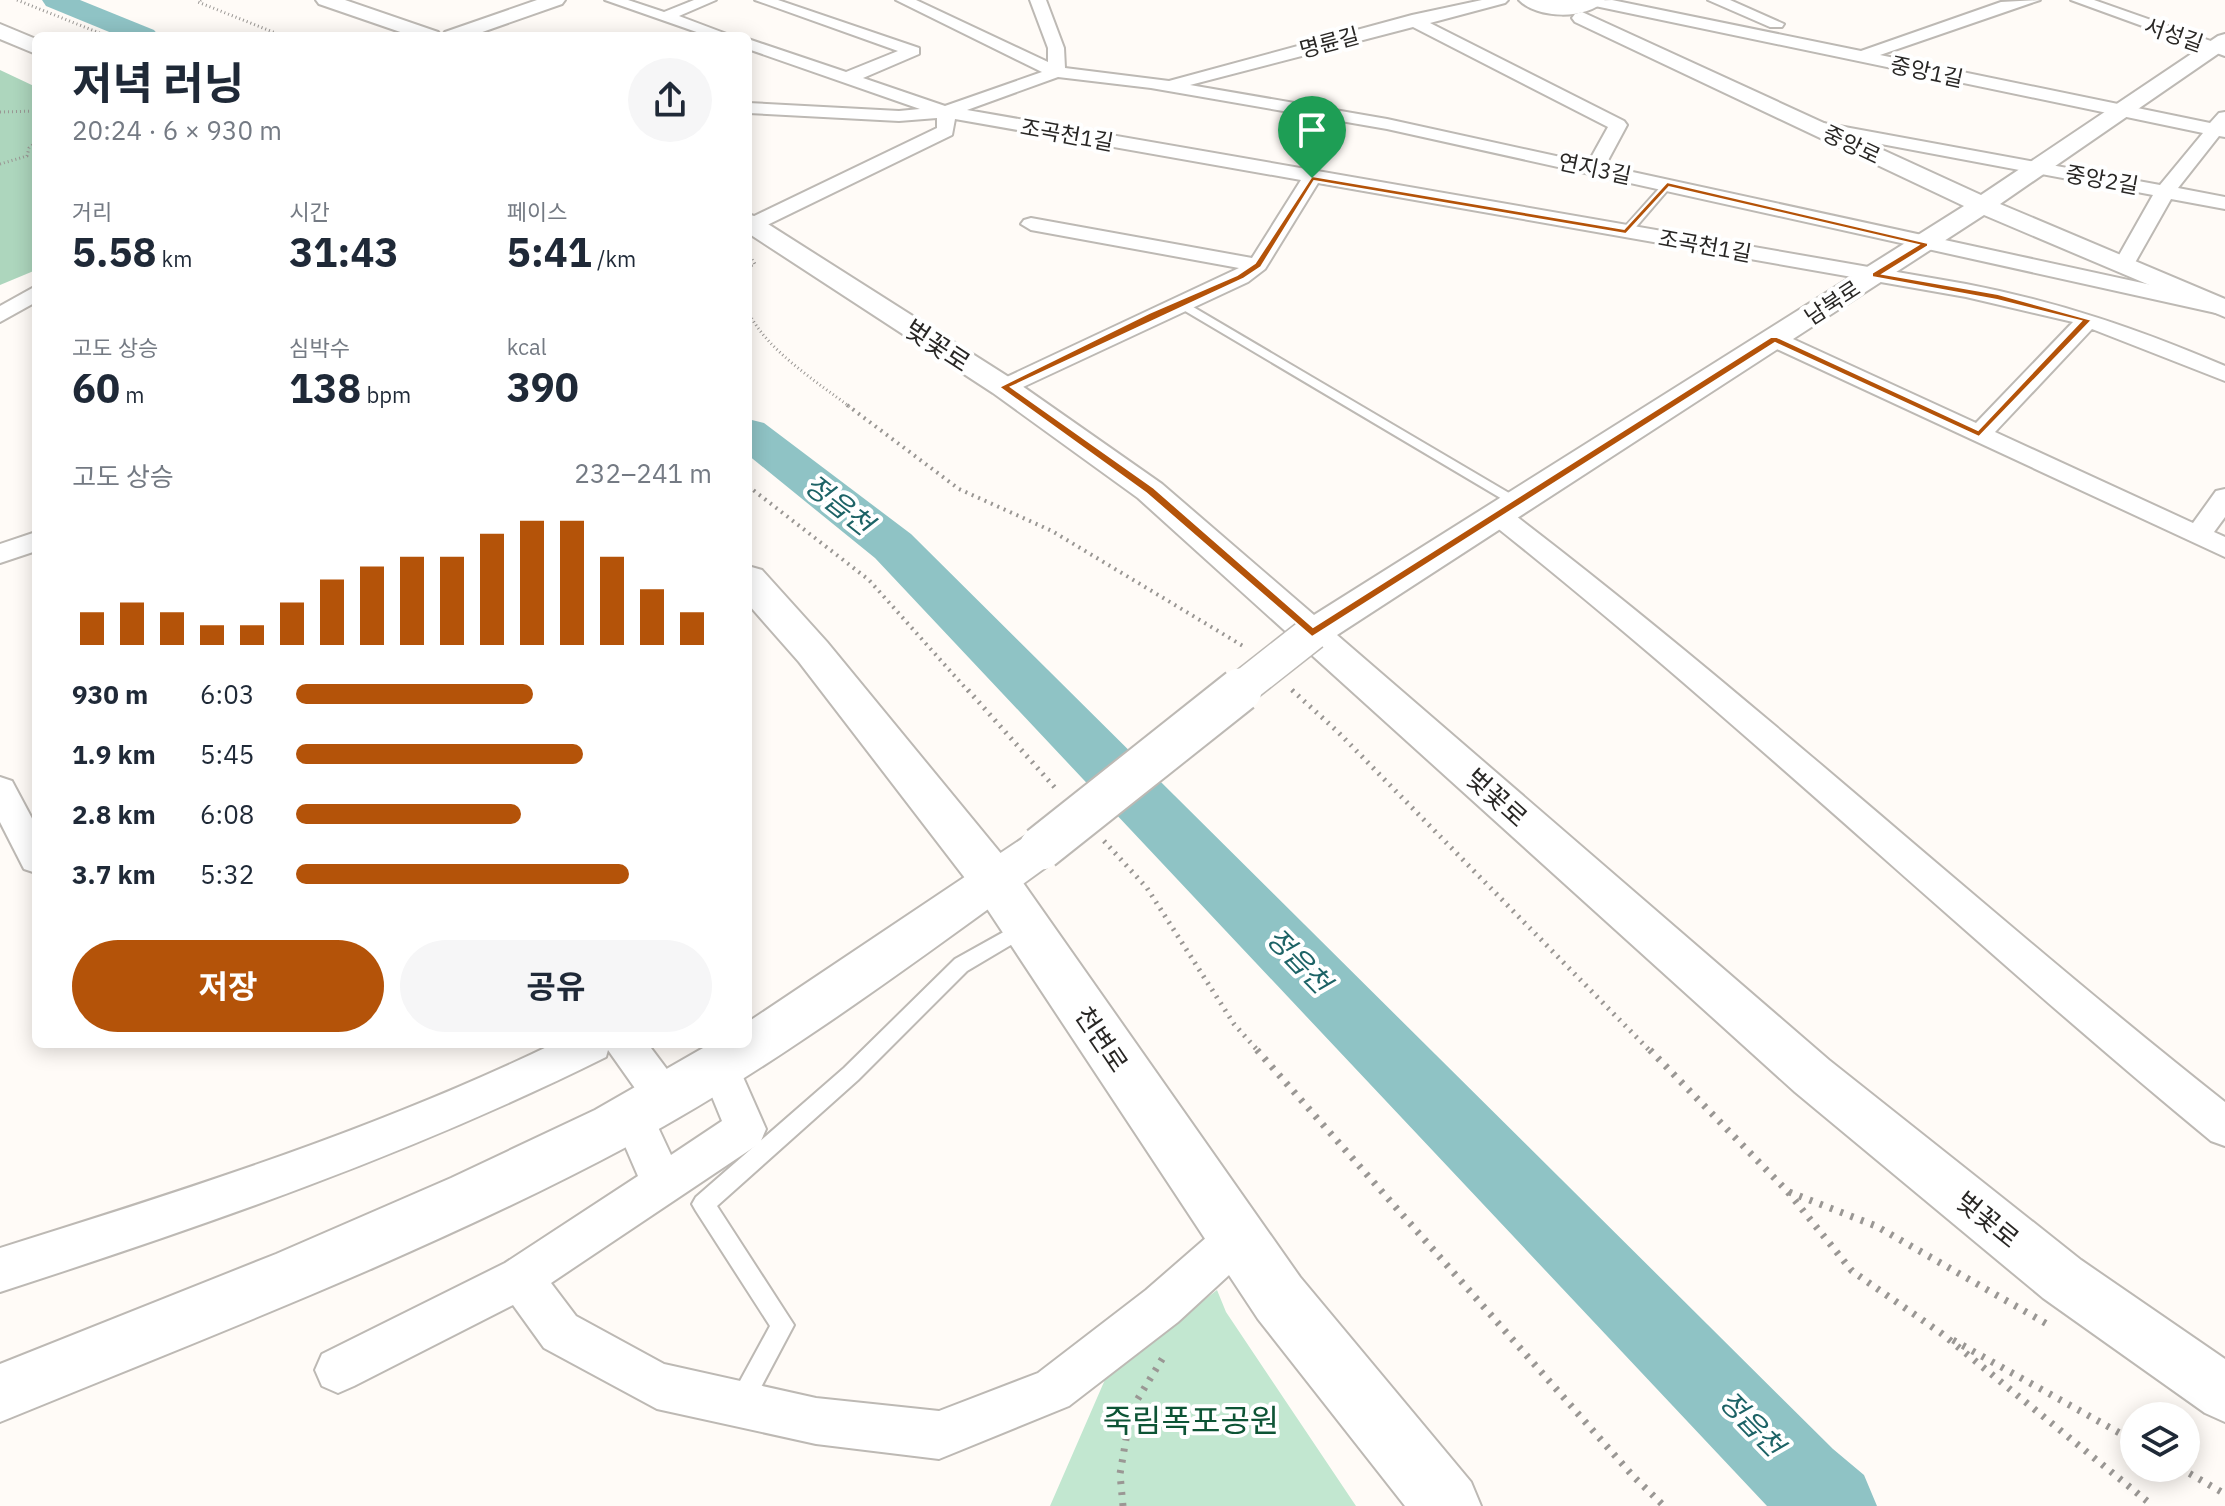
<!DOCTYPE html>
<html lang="ko">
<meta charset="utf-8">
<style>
body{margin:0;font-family:"IBM Plex Sans","Noto Sans KR",sans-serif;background:#f6f6f7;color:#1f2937;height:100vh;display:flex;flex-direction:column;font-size:30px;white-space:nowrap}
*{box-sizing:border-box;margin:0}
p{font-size:26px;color:#747a83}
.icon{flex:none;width:44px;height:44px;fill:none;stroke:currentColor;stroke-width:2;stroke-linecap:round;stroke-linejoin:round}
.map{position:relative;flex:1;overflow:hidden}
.details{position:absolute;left:32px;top:32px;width:720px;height:1016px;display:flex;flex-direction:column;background:#fff;border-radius:12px;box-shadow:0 4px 20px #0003}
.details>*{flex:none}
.buttons{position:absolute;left:2120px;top:1402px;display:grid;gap:16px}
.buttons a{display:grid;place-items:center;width:80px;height:80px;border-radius:50%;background:#fff;box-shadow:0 4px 20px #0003;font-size:40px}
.pin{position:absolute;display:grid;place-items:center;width:68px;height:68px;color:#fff;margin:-82px -34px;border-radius:50% 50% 50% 0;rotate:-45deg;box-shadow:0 0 8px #0007}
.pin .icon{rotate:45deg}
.round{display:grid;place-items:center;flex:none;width:84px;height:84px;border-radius:42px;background:#f6f6f7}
.headline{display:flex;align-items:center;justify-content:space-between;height:136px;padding:0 40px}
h1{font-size:44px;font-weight:700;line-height:60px}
.metrics{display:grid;grid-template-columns:repeat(3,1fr);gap:12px;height:136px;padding:8px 40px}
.metrics div{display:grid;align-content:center}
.metrics b{font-size:40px;font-weight:700}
.metrics small{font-size:22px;font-weight:400}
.metrics p{font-size:22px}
.chart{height:224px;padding:16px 40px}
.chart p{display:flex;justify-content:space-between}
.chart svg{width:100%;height:144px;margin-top:8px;stroke:#b45309;stroke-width:6}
.action{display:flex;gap:16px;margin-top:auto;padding:16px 40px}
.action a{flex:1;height:92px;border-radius:48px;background:#b45309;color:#fff;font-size:32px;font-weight:700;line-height:92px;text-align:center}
.action a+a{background:#f6f6f7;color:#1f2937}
ul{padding:0 40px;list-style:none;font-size:26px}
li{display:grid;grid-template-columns:128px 96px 1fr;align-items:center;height:60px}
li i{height:20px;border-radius:10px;background:#b45309}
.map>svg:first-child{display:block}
</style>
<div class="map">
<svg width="2225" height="1506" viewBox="0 0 2225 1506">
<rect width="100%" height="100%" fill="#fffbf7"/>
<polygon fill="#c2e7d0" points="1217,1290 1226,1312 1356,1506 1050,1506 1107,1375"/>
<polygon fill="#add6bd" points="0,70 36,87 36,270 0,285"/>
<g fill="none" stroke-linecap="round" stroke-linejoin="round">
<g fill="#8fc3c5" fill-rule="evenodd">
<polygon points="42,0 80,0 154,30 159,36 119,36 46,6"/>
<polygon points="748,419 764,423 911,534 1833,1449 1864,1475 1877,1506 1767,1506 875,558 748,455"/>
</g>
<g stroke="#bdb9b4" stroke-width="4">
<g id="service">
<polygon points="1664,183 1672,185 1630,234 1622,234 1622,230"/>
<polygon points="1175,301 1183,301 1526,503 1524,506 1514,506 1175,305"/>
<polygon points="1025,920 1031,923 1034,928 1031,933 967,971 858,1080 717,1206 794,1325 750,1408 742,1412 734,1408 730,1400 734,1392 770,1326 696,1211 692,1204 696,1197 844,1068 955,959"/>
</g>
</g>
<g stroke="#bdb9b4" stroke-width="4">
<g id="minor">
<polygon points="605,0 628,0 664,12 694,0 716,0 679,16 732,36 708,36"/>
<path d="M 755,0 L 778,0 L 919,48 L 919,54 L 863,78 L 945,106 L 1042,72 L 896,0 L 916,0 L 1048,62 L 1048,48 L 1030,0 L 1046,0 L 1064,48 L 1065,68 L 1169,81 L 1412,15 L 1482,0 L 1508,0 L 1505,3 L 1430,23 L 1624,121 L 1627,125 L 1605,166 L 2225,301 L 2225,315 L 1387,129 L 1151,88 L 1058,77 L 967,110 L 1966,284 C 2059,302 2138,329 2225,366 L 2225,381 L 2092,329 L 1995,432 L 2193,523 L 2216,491 L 2225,489 L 2225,517 L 2214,532 L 2225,537 L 2225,557 L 1766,344 L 1763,339 L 1766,334 L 1782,334 L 1976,423 L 2073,322 L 1966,297 L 1318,183 L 1265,269 L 1248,282 L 1012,392 L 996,392 L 992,387 L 996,382 L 1239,268 L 1031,230 L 1021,224 L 1024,220 L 1031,218 L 1252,258 L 1301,180 L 955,119 L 952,135 L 759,229 L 748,230 L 748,219 L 937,128 L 937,118 L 899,121 L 748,113 L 748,103 L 899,111 L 920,109 L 748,49 L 748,39 L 846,72 L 898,51 ZM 1413,27 L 1608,127 L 1588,163 L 1387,119 L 1190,85 Z"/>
<polygon points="1612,0 1861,51 2001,2 2040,0 1880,55 2210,123 2219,113 2225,112 2225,137 2219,136 2178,188 2225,197 2225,209 2171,199 2132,268 2118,268 2114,264 2153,195 1812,131 1803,126 1812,121 2160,185 2203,133 1595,6 1587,1"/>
<polygon points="1708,0 1730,0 1784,24 1782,27 1770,27"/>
<polygon points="2071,0 2094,0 2225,46 2225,56"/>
<polygon points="36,286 36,302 0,322 0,306"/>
<path d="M 1499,507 L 1508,510 C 1755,698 1982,910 2225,1102 L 2225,1146 L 2211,1141 C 1966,939 1738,719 1490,522 L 1486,516 L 1490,510 Z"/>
<polygon points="36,532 36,551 0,563 0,544"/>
<polygon points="0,777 12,781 36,826 36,873 24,869 0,822"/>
<path d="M 553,1044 L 648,1044 L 678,1084 L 684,1097 L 678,1110 L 664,1116 L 650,1110 L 671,1155 L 722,1121 L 699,1065 L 704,1052 L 718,1047 L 732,1052 L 766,1129 L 760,1143 L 551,1283 L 576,1316 L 664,1364 L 816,1398 L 939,1411 L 1038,1373 L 1146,1290 L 1223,1223 L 1238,1217 L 1253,1223 L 1259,1238 L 1253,1253 L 1178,1322 L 1069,1406 L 939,1459 L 816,1444 L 657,1409 L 544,1348 L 513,1305 L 354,1386 L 338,1393 L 322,1386 L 315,1370 L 322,1354 L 505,1263 L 638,1176 L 612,1116 L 618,1102 L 632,1097 L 644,1101 L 608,1050 L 606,1057 C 411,1154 207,1225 0,1292 L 0,1248 C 188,1189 375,1130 553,1044 Z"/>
</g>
</g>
<g stroke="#bdb9b4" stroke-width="4">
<g id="tertiary">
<polygon points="316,0 345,0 438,32 441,36 412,36 319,4"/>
<polygon points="537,0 565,0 562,4 471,36 442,36 445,32"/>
<path d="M 1519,0 L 1605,0 C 1587,20 1537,19 1519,0 Z"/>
<polygon points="1582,12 1981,195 2218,36 2225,34 2225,49 2000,204 2225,299 2225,317 1984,215 1337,635 1829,1060 2081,1260 2225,1359 2225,1422 2205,1413 2043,1298 1795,1092 1138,498 993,393 748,233 748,214 757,217 1015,381 1162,484 1314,615 1964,206 1575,22 1572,18 1575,14"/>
<path d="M 1041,831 L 1056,836 L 1062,848 L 1056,860 C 917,960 780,1064 630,1145 C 428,1253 212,1335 0,1422 L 0,1364 L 276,1254 L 451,1178 L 595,1110 L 710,1044 L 748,1044 L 748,1022 L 1026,836 Z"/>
</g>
</g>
<g stroke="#bdb9b4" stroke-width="4">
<g id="secondary">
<polygon points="0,24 36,39 36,54 0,39"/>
<polygon points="748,566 762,570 827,642 1012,867 1300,1277 1471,1482 1481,1506 1405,1506 1258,1319 978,895 799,662 748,604"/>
</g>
</g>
<g stroke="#9a9794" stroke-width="3" stroke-dasharray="1 3" stroke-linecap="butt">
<polyline points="17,0 107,36"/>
<polyline points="201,0 198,2 283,36"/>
<polyline points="0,112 36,111"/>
<polyline points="0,164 27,156 29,148 36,142"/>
<polyline points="748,267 755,264 750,256"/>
<path d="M 748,311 C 765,349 817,382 850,407"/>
</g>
<g stroke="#9a9794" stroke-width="4" stroke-dasharray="2 5" stroke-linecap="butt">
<polyline points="847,405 959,489 1052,531 1243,646"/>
<polyline points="748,486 869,580 969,692"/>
<polyline points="1292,690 1294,692"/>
</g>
<g stroke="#9a9794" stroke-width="5" stroke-dasharray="2 6" stroke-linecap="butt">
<polyline points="968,690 1057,790"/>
<polyline points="1292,690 1338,732 1651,1052"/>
<polyline points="1104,841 1147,888 1234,1024 1259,1052"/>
</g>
<g stroke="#9a9794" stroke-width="7" stroke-dasharray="3 8" stroke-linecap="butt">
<polyline points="1257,1050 1633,1476 1664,1506"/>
<polyline points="1650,1050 1788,1192 1852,1271 1941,1333 2153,1506"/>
<polyline points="1789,1192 1876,1226 2047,1324"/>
<polyline points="1953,1340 2134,1441"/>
<polyline points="2180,1468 2225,1494"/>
<polyline points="1123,1506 1120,1474 1131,1410 1164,1356"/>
</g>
<use href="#service" fill="#fff" fill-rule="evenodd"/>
<use href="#minor" fill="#fff" fill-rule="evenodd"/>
<use href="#tertiary" fill="#fff" fill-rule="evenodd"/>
<use href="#secondary" fill="#fff" fill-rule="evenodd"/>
<g stroke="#bdb9b4" stroke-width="37" stroke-linecap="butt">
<polyline id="tertiary-bridge-far1" points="1237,692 1312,633"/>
</g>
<g stroke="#bdb9b4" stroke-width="47" stroke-linecap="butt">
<polyline id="tertiary-bridge" points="1041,848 1240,690"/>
</g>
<use href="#tertiary-bridge-far1" stroke="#fff" stroke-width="34"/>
<use href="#tertiary-bridge" stroke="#fff" stroke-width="43"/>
</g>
<path fill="#b45309" stroke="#fff" stroke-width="2" fill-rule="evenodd" d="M 1312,176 L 1624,229 L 1667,182 L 1928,243 L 1928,246 L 1883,274 L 1998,294 L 2092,320 L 1979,437 L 1775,343 L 1312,637 L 1146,493 L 999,387 L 1149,313 L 1237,275 L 1255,263 ZM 1314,181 L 1626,234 L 1669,187 L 1918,245 L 1872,273 L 1872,277 L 1997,300 L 2081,321 L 1978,430 L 1777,337 L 1771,337 L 1313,627 L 1154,488 L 1011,387 L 1243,279 L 1261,267 Z"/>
<g text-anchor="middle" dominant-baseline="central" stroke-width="8" stroke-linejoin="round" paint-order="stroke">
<g font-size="22" fill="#292725" stroke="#fff">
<text transform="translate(2174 34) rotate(19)">서성길</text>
<text transform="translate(1329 42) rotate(-15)">명륜길</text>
<text transform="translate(1927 71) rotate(12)">중앙1길</text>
<text transform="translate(1067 134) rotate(10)">조곡천1길</text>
<text transform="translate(1852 144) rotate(25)">중앙로</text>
<text transform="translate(1595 168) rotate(12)">연지3길</text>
<text transform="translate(2102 179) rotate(10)">중앙2길</text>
<text transform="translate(1705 245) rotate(10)">조곡천1길</text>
<text transform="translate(1832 302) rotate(-33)">남북로</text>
</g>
<g font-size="26" fill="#292725" stroke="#fff">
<text transform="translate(938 345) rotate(33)">벚꽃로</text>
<text transform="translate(1497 797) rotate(42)">벚꽃로</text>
<text transform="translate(1102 1039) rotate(56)">천변로</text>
<text transform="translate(1988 1219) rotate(39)">벚꽃로</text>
</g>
<g font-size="28" font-style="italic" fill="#1d6366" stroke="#fff">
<text transform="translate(839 504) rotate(38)">정읍천</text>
<text transform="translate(1299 960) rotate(46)">정읍천</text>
<text transform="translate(1752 1423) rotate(46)">정읍천</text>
</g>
<g font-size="32" fill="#0d5435" stroke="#fff">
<text x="1191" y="1420">죽림폭포공원</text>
</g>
</g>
</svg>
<div class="buttons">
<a><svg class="icon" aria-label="layers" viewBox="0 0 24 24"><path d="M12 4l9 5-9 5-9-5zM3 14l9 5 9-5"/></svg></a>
</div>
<div class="pin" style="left:1312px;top:178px;background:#1e9e55"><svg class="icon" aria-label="arrive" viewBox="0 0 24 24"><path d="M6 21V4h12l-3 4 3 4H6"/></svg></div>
<section class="details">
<div class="headline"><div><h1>저녁 러닝</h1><p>20:24 · 6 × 930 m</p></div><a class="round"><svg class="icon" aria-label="share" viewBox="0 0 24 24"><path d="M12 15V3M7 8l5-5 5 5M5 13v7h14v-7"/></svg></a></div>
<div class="metrics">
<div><p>거리</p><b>5.58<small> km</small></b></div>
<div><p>시간</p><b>31:43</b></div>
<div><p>페이스</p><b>5:41<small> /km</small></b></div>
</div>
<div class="metrics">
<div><p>고도 상승</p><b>60<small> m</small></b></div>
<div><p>심박수</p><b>138<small> bpm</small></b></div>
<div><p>kcal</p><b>390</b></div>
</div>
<div class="chart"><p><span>고도 상승</span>232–241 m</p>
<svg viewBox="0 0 160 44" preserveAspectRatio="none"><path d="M5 44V34M15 44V31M25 44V34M35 44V38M45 44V38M55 44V31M65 44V24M75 44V20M85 44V17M95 44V17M105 44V10M115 44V6M125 44V6M135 44V17M145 44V27M155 44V34"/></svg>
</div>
<ul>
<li><b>930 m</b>6:03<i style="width:57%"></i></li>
<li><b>1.9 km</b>5:45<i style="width:69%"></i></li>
<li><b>2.8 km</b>6:08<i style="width:54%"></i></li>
<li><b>3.7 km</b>5:32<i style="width:80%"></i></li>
</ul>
<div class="action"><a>저장</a><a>공유</a></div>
</section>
</div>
